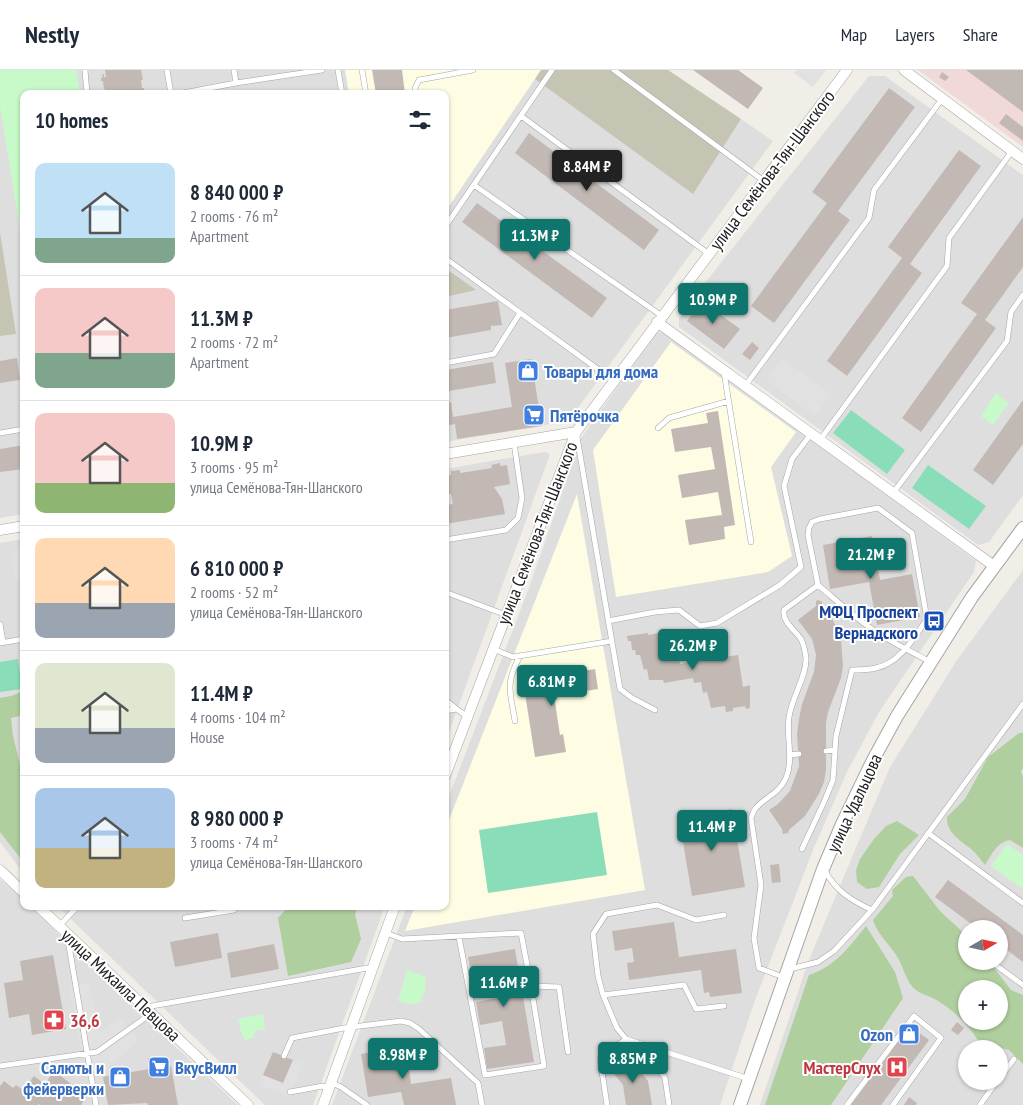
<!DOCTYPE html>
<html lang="en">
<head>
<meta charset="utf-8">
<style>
  :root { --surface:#fff; --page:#f6f6f7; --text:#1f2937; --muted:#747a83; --line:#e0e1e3; --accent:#0f766e }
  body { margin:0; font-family:"PT Sans Narrow",sans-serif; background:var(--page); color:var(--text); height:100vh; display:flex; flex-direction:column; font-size:19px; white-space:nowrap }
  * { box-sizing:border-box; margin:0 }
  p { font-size:16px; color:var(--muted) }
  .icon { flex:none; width:28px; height:28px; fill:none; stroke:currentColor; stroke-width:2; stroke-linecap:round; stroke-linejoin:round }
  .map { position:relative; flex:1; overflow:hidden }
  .side { position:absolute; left:20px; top:20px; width:429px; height:820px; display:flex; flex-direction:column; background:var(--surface); border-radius:10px; box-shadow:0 1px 4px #0004 }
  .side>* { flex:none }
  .needle { width:32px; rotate:81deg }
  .tools { position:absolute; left:958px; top:850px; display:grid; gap:10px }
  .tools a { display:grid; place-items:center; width:50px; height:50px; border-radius:50%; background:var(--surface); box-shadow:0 1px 4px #0004; font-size:25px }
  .price { position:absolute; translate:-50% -42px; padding:0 11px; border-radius:5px; background:var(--accent); color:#fff; font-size:16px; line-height:32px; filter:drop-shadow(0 1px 2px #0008) }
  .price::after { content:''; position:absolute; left:50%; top:30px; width:15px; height:11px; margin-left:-8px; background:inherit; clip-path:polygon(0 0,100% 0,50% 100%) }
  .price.current { background:#222; color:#fff }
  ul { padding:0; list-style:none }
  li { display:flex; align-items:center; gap:15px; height:125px; padding:0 15px }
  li+li { border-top:1px solid var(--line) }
  li span { display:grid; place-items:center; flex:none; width:140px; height:100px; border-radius:10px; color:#555 }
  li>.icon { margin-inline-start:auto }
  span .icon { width:60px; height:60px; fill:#fffc; stroke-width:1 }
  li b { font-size:21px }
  h2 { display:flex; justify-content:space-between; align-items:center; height:60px; padding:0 15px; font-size:21px }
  header { display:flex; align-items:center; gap:30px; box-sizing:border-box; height:70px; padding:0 25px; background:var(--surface); border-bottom:1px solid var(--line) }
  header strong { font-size:24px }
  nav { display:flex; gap:28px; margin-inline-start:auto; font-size:18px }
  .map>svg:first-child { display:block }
  .residential { fill:#dfdede; fill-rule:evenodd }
  .commercial { fill:#f1d8d9 }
  .education { fill:#fefde4 }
  .construction { fill:#c6c5b4 }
  .forest { fill:#afcf9e; fill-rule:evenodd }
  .park { fill:#c8f9c9 }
  .pitch { fill:#89deb9 }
  .parking { fill:#e1e1e1 }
  .building { fill:#c2b9b4 }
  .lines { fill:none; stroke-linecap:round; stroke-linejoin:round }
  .service-casing { stroke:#a5a5a5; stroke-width:6 }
  .minor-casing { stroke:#a5a5a5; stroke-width:11 }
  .tertiary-casing { stroke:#a5a5a5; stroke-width:14 }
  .service { stroke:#fff; stroke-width:5 }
  .minor { stroke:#fff; stroke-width:10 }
  .tertiary { stroke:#fff; stroke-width:12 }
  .labels { text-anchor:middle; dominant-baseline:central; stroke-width:4; stroke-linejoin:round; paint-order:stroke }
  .street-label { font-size:18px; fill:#212121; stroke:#fff }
  .shop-label { font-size:18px; font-weight:bold; fill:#366cbe; stroke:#fff; text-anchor:start }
  .transit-label { font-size:18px; font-weight:bold; fill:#164399; stroke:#fff; text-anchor:end }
  .health-label { font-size:18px; font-weight:bold; fill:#be3a42; stroke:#fff; text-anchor:start }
</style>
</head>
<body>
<header>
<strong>Nestly</strong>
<nav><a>Map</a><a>Layers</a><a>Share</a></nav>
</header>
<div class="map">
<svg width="1023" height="1035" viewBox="0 0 1023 1035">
  <rect width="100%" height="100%" fill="#f1eee8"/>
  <path class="residential" d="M0,0H541L536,9L693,123L741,49L773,71L572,346L562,352L445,372V24H24V444L0,448Z
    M869,6H885L1023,105V425L989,472L978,475L679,257V248L697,223Z
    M657,262L667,263L976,491L974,502L879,642L847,702L813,780L754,933L720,1035H332L407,836H445V737L530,515L581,368Z
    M544,382L549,383V387L445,673V399Z
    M24,469V804L0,772V473Z
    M1023,500V1035H760L808,892L890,697L957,590ZM966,859H999V891H966ZM966,919H999V951H966ZM966,979H999V1011H966Z
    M0,809L24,830V836H30L51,856L83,890L238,1035H0Z
    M57,836H385L313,1035H265Z"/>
  <path class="commercial" d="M918,0H1023V78V77Z"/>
  <path class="education" d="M345,0H541L445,142V24H349Z
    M671,272L796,362L771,397L792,486L768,502L616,527L593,380Z
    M577,424L645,820L405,861L415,836H445V760Z"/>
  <path class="construction" d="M541,0H668L741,49L693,124L535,9Z
    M0,163L16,264L0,266Z
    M445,198L476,220L445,227Z"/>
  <path class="forest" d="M24,621V645L11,648L13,666L24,711V793L0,762V628L11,626Z
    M1019,663H1023V698L1021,701L1023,708V778L1010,770C997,772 992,784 985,795C981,790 976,783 971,779C960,770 946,763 947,747L965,729L988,687Z
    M897,751L919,765L900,784L879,817L867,819L857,812L856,800L860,789L874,769L886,756Z
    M913,806L940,841L966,865V891H992L995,899L1011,920L1023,925V994L1009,980L979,972C969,955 954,941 938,931C932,927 924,925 917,921C907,914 904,899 898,888C890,874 878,866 873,850L893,826L892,820L906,807ZM966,919H999V951H966Z
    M289,836H358L355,844L361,869L351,892L288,906L278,848Z
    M866,856L895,902L903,928L831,1035H765L809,905C836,896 849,877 866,856Z"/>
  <path class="park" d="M0,0H76L80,24H24V185L0,36Z
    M996,323L1009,333L993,355L981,346Z
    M1007,774L1023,785V819L991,796Z
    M407,900L426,907L425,920L420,933L410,934L398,931Z
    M263,944L265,959L255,961L253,968L245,970L241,962L238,949Z"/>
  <path class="pitch" d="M851,340L905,380L887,404L833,363Z
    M928,395L986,436L969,459L912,418Z
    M18,589L22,619L0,622V592Z
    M597,742L607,805L488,823L479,760Z"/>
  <path class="parking" d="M796,0H826L813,17L794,3Z
    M782,288L831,324L815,346L766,310Z
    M24,479V509L16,510L11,481Z
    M90,913L98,963L120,948L139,971L106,999L88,990L80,976L69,917Z
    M293,990L302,994L289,1027L259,1015L263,1005L283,1013Z"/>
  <path class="building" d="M105,0H141L143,10H141L142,18H144L143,24L105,23V19H104L103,11H101V8H103L102,5L104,4V7H106Z
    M372,0H402L405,24H376Z
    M693,0H738L763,18L748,39Z
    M966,0H1023V42Z
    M942,2L949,7L945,11L939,7Z
    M889,18L915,37L838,141L850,150L774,253L751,236L827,133L812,122Z
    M1006,44L1023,57V71L999,53Z
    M529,63L659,160L644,180L515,83Z
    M959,80L981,96L910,194L922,203L847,306L827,291L902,188L888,177Z
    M477,133L607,228L592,248L462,152Z
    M1023,147V197L985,250L996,258L921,362L902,348L977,244L961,233Z
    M498,231L502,255L491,256V260L445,268V240Z
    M702,231L740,259L724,279L687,251Z
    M752,272L759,278L750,290L742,284Z
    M17,288L20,310L0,313V291Z
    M531,289L542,356L457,369L455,354L445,356V333L451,332L453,347L512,337L505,293Z
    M493,292L496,313L449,321V320H445V307H447L446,300Z
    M1023,330V374L993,415L973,400Z
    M718,341L735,455L724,457L725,469L689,475L685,450L722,445L718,422L682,428L678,405L715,399L711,377L675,382L671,359L708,353L706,343Z
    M24,375V399L0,402V379Z
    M500,393V396L507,395L510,414L494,417L502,429L505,444L445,454V435L453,434L451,424H447L445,406L451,405V401L460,400V403L492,398L491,395Z
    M872,466L880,510L912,504L920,547L877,555L869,512L830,519L823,475Z
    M818,530L822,532V536L831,547L837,558L841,570L843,596L841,608L828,642L826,653V700L824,712L819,724L805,746L789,760L788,763L783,764L782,759L769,740L778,734L790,721L799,696L797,664L799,649L802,634L814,602L816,585L812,569L798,550L816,536V531Z
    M648,563V565L659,563V566L668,564V568L675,567L680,594L738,585L743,617L750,615V638L746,639L745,636L733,638V641L726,642L725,636L711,638L707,622L703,623L701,612L694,613L693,608L664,613L663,610H649L647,599L644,600L640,585H636L635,580H632L631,571H628L627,566Z
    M595,599L598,619L554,626L560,665L563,664L566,682L535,687L523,611Z
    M732,739L745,817L692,826L679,748Z
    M779,794L781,812L772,813L770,795Z
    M948,810L1023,865V892L999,874V859H978L935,827Z
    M674,852L679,887L736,879L742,923L710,927L709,922L704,923L701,900L629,910L627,893L634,892L632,878L615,881L612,861Z
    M218,863L222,888L175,897L170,872Z
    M274,874L279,899L231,908L227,883Z
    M515,879L534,992L487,999L484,978L506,975L502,951L480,955L476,932L498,928L494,905L472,909L468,887Z
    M53,885L66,959L32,965L29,944L9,948L4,913L23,910L20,891Z
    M957,952L964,958L958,965L951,960Z
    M910,956L929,970L881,1035H851Z
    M406,977L411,1014L451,1008L456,1035H404L401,1022L368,1027L361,984Z
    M273,982L293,990L283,1013L263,1005Z
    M154,987L155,993L164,992L165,997L171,996L178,1035H148L147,1033L108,1035L103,1007L112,1005L111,1002L125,1000L126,1003L149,999L148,988Z
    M628,987L648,1011L652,1035H626L623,1015L612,1001Z
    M54,1001L87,1026L81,1035H40L39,1034L38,1035H0V1016L4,1011L13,1018L16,1015L23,1020L34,1006L45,1014Z
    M909,1027L917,1033L916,1035H904Z"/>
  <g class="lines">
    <g class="service-casing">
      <path id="service" d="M85,0L87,24
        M167,0L171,24
        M234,0L236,13L322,0
        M338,0L342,24
        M362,0L366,24
        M614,0L764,111
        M178,24L236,13
        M416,24L415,18L419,10L473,0
        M521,46L709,184
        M474,115L662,246
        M445,157L552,0
        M445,188L614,311
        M445,293L494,284L520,243
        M724,302L751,472
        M745,316L869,148L874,120L942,29
        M658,358L669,348L729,331
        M0,363L24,359
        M577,367L620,619L632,628L655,640
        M820,370L947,196L949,168L1012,81
        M893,423L1007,271L1011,242L1023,225
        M445,470L506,460L518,448L522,428L514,373
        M445,522L506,545
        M608,551L655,542L679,540L700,556L717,553L780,515L801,497L784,416L792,389L811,364
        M0,554L3,572
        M0,573L24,569
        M493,579L513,587L612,571
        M445,630L462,643L468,646
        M445,641L456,639
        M515,651C510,621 505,614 520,586
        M826,681L835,680
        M789,685L799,684
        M928,763L1023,833
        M802,779L824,732L833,710L836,666L852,600C860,600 868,600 876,598C900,593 914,568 927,549L912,463L878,438L820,449L812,452L809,458L808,465L818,515C836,530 853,546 872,559C890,572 911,581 930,592
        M825,801C836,821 852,831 872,840
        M724,845L696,850L657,835L606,844L593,864L598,906L603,925L684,915L696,939L724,936
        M185,848L234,840L233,836
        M59,856L78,836
        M386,863L402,869L521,863L531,916L559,917L568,982
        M67,864L96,1035
        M459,867L485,1005L544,996L531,916
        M997,896L1023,915
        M790,899L818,892L834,881L872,840L1023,634
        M783,907L759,898L754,868L761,815L751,748C752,745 754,740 756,738C766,726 778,725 786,708C794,689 786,667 789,647C792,627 807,605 806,588C805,581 804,575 801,569C795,560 782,552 784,540L818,515
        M603,925L617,958L626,969
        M146,937L373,897
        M638,973L665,1008L669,1035
        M284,986L292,968L344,958L401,951L410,953L419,959L478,1013L482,1035
        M0,996L97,982L152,943
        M999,1009L1014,989
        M332,1013L341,1017L367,1035
        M290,1022L323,1016L329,1019
        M607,1035L600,988L626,969L749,1009
        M847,1035L914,946L941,968L893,1035
        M980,1035L997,1011"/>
    </g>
    <g class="minor-casing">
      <path id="minor" d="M904,0L1023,89
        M657,252L994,496
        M445,384L576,362
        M0,460L24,456
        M445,706L576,362L847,0
        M0,800L24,823
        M38,836L248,1035
        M323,1035L395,836"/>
    </g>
    <g class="tertiary-casing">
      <path id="tertiary" d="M740,1035L823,799L842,754L873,690L897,646L972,527L1023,458"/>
    </g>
    <use href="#service" class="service"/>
    <use href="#minor" class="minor"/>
    <use href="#tertiary" class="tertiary"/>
  </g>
  <defs>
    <g id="shop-square" transform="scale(1.125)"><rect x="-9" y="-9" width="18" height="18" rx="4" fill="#3f7fe0" stroke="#fff"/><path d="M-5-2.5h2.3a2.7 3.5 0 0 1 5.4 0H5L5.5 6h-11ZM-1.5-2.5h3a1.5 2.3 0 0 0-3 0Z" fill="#fff"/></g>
    <g id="supermarket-square" transform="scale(1.125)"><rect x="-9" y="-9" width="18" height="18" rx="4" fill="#3f7fe0" stroke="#fff"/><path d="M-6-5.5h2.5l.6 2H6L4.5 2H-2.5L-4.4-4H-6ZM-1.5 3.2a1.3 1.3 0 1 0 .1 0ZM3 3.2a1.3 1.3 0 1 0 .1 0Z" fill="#fff"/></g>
    <g id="bus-square" transform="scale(1.125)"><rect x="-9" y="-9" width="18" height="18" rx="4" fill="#1a4fb4" stroke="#fff"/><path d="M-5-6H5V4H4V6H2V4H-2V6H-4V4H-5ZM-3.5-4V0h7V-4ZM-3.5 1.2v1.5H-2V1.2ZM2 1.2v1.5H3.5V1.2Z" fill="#fff"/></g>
    <g id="pharmacy-square" transform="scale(1.125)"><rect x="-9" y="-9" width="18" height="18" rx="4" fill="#e0444e" stroke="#fff"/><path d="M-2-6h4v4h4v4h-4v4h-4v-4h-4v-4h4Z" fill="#fff"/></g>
    <g id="hospital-square" transform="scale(1.125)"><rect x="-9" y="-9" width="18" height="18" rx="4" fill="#e0444e" stroke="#fff"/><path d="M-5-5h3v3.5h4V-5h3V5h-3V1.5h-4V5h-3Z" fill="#fff"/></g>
  </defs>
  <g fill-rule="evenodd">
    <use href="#shop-square" x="528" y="301"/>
    <use href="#supermarket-square" x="534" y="345"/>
    <use href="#bus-square" x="934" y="551"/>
    <use href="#pharmacy-square" x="54" y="950"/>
    <use href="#shop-square" x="909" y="964"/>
    <use href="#supermarket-square" x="159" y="997"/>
    <use href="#hospital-square" x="897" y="997"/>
    <use href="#shop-square" x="120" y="1007"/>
  </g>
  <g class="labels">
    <g class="street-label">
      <text transform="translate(772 100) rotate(-53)">улица Семёнова-Тян-Шанского</text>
      <text transform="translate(537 463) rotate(-69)">улица Семёнова-Тян-Шанского</text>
      <text transform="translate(854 733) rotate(-65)">улица Удальцова</text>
      <text transform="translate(121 915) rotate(43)">улица Михаила Певцова</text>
    </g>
    <g class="shop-label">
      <text x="544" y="301">Товары для дома</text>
      <text x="550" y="345">Пятёрочка</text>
      <text x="893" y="964" text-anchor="end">Ozon</text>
      <text x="104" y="997" text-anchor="end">Салюты и<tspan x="104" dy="21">фейерверки</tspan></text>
      <text x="175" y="997">ВкусВилл</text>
    </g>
    <g class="transit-label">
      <text x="918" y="541">МФЦ Проспект<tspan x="918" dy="21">Вернадского</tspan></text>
    </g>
    <g class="health-label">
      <text x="70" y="950">36,6</text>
      <text x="881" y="997" text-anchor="end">МастерСлух</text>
    </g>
  </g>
</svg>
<div class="tools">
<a><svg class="needle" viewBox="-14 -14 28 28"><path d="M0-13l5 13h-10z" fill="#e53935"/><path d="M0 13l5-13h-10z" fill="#747a83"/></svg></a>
<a>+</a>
<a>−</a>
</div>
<b class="price current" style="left:587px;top:122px">8.84M ₽</b>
<b class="price" style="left:535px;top:191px">11.3M ₽</b>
<b class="price" style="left:713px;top:255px">10.9M ₽</b>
<b class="price" style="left:871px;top:510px">21.2M ₽</b>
<b class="price" style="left:693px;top:601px">26.2M ₽</b>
<b class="price" style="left:552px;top:637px">6.81M ₽</b>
<b class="price" style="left:712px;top:782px">11.4M ₽</b>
<b class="price" style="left:504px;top:938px">11.6M ₽</b>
<b class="price" style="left:403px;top:1010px">8.98M ₽</b>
<b class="price" style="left:633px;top:1014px">8.85M ₽</b>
<section class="side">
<h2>10 homes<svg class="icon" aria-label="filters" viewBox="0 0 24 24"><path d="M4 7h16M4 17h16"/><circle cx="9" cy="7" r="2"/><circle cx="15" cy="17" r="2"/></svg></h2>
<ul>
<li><span style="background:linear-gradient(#bfe0f5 75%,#7fa58c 0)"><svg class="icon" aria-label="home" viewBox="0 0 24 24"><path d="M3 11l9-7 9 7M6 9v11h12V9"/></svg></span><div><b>8 840 000 ₽</b><p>2 rooms · 76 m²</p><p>Apartment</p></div></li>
<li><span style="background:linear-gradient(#f6c9c9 65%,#7fa58c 0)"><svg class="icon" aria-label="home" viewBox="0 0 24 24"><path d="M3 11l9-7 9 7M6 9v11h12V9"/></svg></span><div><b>11.3M ₽</b><p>2 rooms · 72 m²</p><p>Apartment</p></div></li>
<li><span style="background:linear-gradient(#f6c9c9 70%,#8fb573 0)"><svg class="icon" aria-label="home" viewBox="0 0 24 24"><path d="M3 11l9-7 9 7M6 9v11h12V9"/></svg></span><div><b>10.9M ₽</b><p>3 rooms · 95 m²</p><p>улица Семёнова-Тян-Шанского</p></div></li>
<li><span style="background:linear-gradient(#ffd9b3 65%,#9aa5b1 0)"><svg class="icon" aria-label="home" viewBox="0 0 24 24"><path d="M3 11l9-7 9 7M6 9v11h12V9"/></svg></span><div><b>6 810 000 ₽</b><p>2 rooms · 52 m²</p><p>улица Семёнова-Тян-Шанского</p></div></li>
<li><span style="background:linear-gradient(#dfe7d0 65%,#9aa5b1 0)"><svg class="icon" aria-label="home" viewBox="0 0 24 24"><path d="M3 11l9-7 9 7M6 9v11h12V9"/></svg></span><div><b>11.4M ₽</b><p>4 rooms · 104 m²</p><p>House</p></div></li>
<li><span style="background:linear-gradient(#a9c7e8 60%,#c2b280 0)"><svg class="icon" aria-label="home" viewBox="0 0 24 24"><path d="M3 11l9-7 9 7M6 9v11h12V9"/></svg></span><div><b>8 980 000 ₽</b><p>3 rooms · 74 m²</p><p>улица Семёнова-Тян-Шанского</p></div></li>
</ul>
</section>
</div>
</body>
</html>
